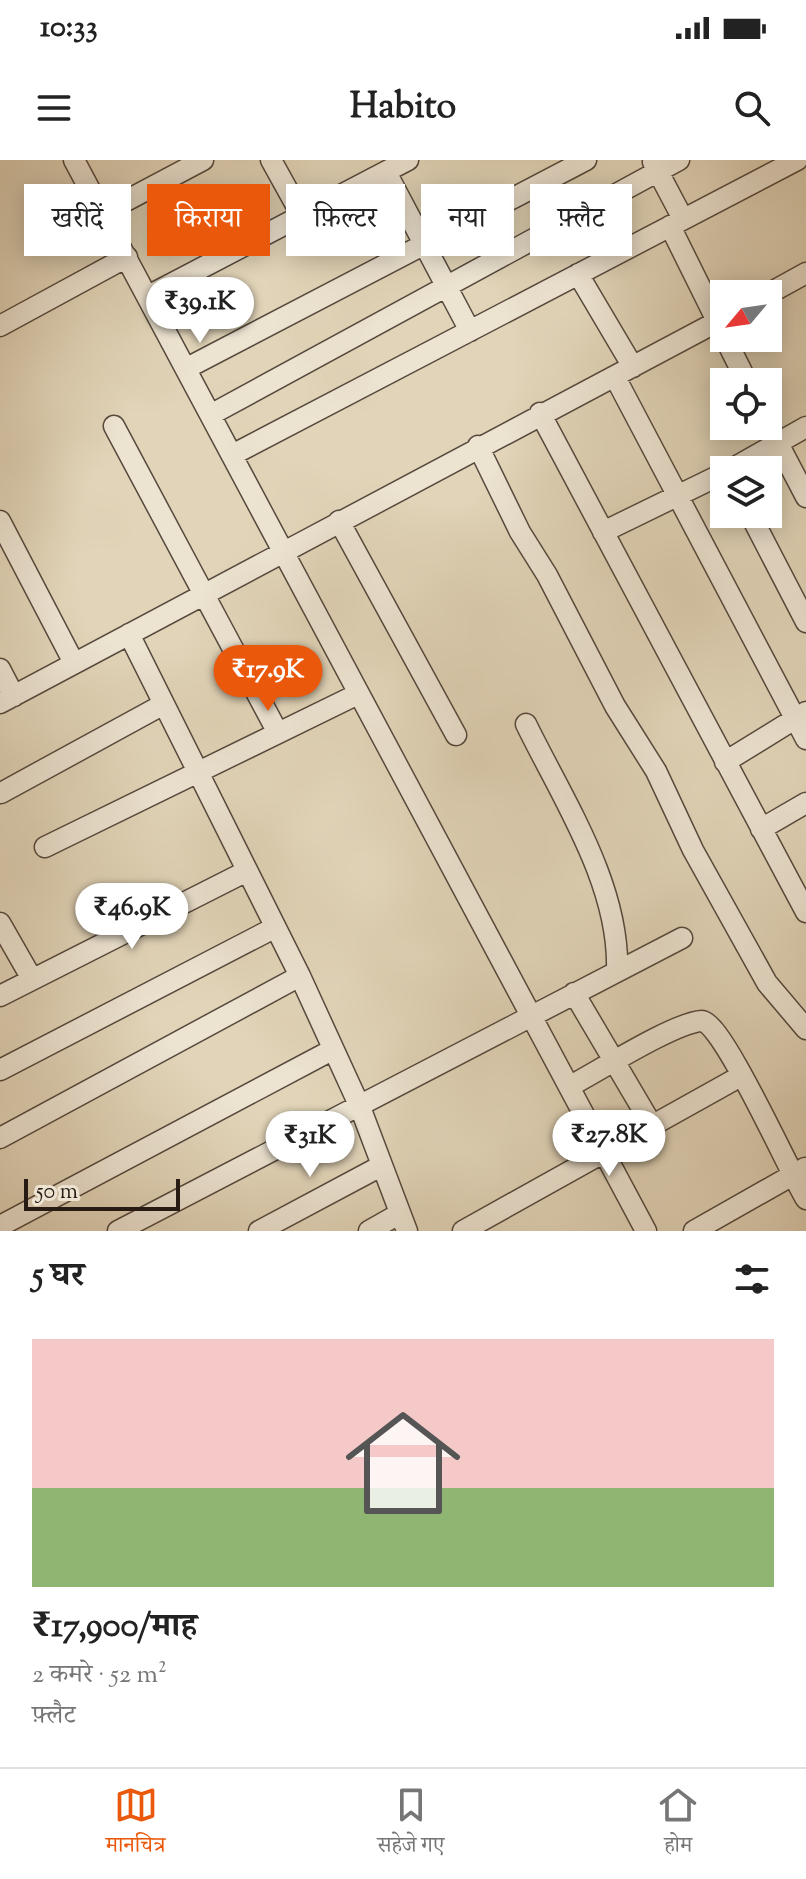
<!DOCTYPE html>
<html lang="hi">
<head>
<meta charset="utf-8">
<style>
  :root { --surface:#fff; --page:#f2f2f2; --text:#222; --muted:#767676; --line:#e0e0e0; --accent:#ea580c }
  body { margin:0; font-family:"Sorts Mill Goudy","Noto Serif Devanagari",serif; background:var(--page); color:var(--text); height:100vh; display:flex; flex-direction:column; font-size:30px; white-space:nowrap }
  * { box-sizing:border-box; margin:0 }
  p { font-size:26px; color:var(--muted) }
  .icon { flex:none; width:44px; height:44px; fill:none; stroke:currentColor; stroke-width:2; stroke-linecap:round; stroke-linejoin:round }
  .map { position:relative; height:1071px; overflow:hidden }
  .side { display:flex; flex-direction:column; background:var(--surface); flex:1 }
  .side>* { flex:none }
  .banner { position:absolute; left:24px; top:24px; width:758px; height:72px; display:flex; gap:16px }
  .needle { width:52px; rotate:241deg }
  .fabs { position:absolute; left:710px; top:120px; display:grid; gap:16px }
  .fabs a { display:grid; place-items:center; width:72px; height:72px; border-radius:0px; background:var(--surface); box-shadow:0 4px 20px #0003; font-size:40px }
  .scale { position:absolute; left:24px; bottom:20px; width:156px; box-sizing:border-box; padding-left:8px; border:4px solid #271b14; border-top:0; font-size:22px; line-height:28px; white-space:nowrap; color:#271b14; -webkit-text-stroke:6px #ece3d1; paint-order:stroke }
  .price { position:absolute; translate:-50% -68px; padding:0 18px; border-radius:28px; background:#fff; color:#222; font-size:26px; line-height:52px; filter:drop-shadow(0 2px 4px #0008) }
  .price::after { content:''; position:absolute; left:50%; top:48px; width:24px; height:18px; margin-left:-12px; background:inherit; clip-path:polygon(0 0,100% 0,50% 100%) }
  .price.current { background:var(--accent); color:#fff }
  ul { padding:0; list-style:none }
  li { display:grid; align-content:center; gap:16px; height:424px; padding:0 32px }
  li+li { border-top:2px solid var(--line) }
  li span { display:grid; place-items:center; height:248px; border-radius:0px; color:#555 }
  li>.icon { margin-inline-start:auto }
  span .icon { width:144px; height:144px; fill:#fffc; stroke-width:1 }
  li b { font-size:34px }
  h2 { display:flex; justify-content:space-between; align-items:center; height:96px; padding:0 32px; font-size:34px }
  .chip { padding:0 28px; border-radius:0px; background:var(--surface); box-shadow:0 4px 20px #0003; font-size:28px; line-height:72px }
  .chip.current { background:var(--accent); color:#fff }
  .status { display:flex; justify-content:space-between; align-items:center; height:56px; padding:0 40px; background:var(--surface); direction:ltr }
  .status svg { height:22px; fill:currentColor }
  header { display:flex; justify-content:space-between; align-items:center; height:104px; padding:0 32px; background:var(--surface); font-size:36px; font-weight:800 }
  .dock { display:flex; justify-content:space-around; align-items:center; height:112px; border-top:2px solid var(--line); background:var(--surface); font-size:22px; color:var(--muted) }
  .dock a { display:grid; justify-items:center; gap:4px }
  .dock .current { color:var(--accent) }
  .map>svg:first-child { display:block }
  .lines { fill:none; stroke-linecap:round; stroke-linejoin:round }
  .street-casing { stroke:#56493d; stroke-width:23 }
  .street { stroke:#ece3d1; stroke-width:20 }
</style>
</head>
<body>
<div class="status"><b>10:33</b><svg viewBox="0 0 49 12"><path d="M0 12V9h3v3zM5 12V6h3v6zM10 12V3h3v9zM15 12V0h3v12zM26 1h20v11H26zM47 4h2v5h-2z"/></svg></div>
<header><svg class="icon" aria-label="menu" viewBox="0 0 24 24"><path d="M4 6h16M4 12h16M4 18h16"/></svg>Habito<svg class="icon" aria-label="search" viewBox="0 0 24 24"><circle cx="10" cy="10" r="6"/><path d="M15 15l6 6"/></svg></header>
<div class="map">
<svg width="806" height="1071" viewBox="0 0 806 1071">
  <rect width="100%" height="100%" fill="#e1d4b8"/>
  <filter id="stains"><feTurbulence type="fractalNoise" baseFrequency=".0025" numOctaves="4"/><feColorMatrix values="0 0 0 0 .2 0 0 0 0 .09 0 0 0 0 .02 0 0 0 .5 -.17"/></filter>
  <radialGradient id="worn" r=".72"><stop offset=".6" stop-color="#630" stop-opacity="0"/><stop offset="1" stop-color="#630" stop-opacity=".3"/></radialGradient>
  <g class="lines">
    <g class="street-casing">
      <path id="street" d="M74,0L646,1071
        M271,0L302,56
        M653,2L683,59
        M386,12L470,171
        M103,53L203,0
        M670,66L724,175
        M578,114L633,207
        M768,134L806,113
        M148,136L408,0
        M0,166L127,97
        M725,178L747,222
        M187,208L586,0
        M615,217L806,579
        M540,253L806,752
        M212,254L679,0
        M768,264L806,337
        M114,266L278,573
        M478,286L520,372L547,415L615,546L656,611L693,690L767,823L806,869
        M234,294L797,0
        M730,310L806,267
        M750,354L806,462
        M0,361L74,503
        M339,361L456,575
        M603,372L724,313
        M129,474L300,816L360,947L407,1071
        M0,509L14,536
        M0,543L724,158
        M526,564C563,640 620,725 617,811
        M725,602L806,552
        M1,633L164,544
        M761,669L806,643
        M45,687L358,534
        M0,763L32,819
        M574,833L653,967
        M0,836L247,711
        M0,910L274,768
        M570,926C597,912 675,862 702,861C722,861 791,1015 806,1039
        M0,978L300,816
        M0,1066L332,890
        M118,1071L682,778
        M259,1071L381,1006
        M369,1071L399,1054
        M463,1071L732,921
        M694,1071L805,1008"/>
    </g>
    <use href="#street" class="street"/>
  </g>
  <rect width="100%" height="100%" filter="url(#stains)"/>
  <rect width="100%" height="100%" fill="url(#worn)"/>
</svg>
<div class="fabs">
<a><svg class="needle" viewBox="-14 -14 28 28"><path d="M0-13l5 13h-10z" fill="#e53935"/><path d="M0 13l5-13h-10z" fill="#767676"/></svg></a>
<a><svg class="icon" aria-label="locate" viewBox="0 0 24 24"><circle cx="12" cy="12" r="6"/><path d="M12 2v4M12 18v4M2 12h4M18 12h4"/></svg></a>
<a><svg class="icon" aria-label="layers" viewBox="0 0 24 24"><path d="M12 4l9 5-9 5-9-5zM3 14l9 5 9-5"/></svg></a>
</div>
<div class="scale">50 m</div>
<b class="price" style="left:200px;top:185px">₹39.1K</b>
<b class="price current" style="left:268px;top:553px">₹17.9K</b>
<b class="price" style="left:132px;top:791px">₹46.9K</b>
<b class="price" style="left:609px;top:1018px">₹27.8K</b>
<b class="price" style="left:310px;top:1019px">₹31K</b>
<div class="banner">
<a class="chip">खरीदें</a>
<a class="chip current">किराया</a>
<a class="chip">फ़िल्टर</a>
<a class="chip">नया</a>
<a class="chip">फ़्लैट</a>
</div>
</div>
<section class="side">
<h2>5 घर<svg class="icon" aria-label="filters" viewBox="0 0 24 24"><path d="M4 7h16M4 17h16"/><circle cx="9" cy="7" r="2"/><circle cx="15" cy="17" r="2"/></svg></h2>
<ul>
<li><span style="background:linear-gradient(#f6c9c9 60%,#8fb573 0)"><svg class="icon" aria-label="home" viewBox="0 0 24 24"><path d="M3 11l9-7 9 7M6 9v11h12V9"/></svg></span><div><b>₹17,900/माह</b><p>2 कमरे · 52 m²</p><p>फ़्लैट</p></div></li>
</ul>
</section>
<nav class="dock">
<a class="current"><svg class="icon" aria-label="map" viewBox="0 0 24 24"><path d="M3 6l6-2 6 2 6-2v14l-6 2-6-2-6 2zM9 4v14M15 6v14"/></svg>मानचित्र</a>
<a><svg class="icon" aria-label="saved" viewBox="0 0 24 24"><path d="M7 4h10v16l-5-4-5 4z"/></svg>सहेजे गए</a>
<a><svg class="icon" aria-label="home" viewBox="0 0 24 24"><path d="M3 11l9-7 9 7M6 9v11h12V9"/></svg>होम</a>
</nav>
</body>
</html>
